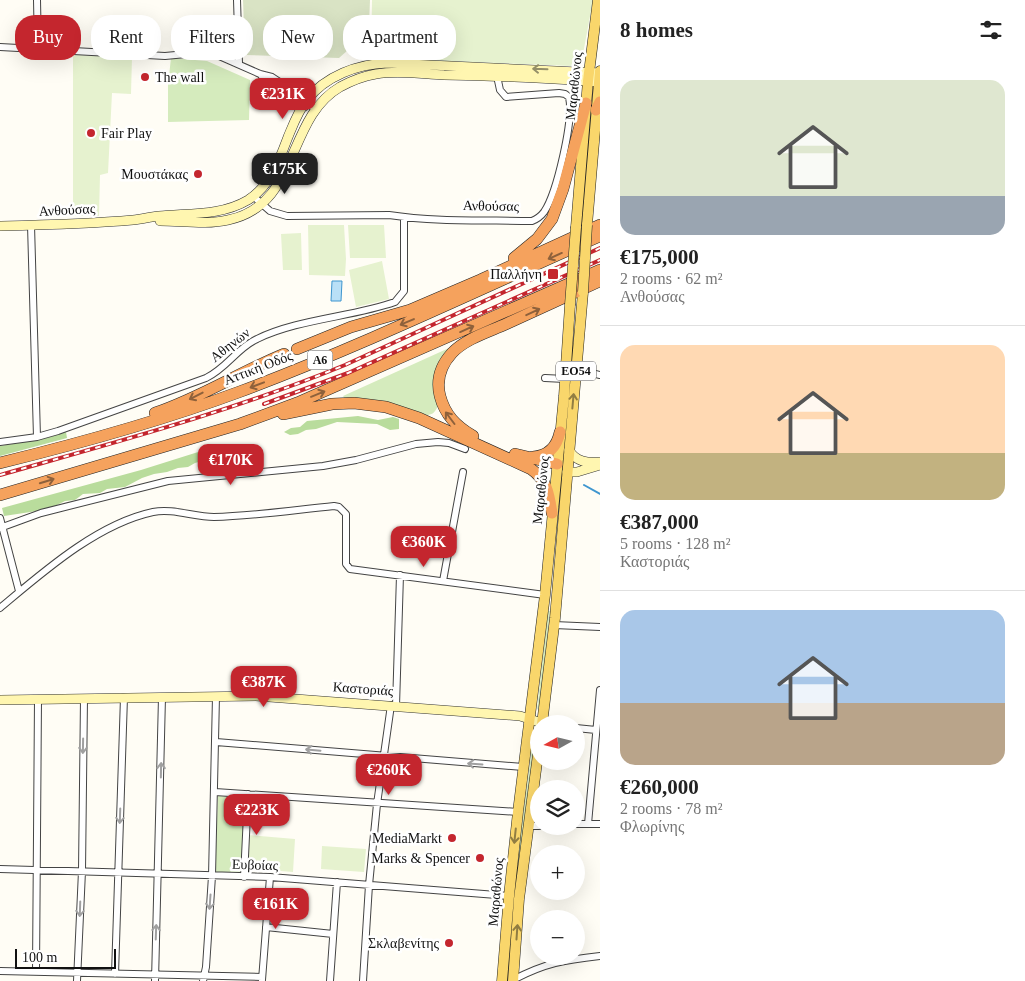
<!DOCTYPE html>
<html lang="en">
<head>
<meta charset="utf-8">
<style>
  :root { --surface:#fff; --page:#f2f2f2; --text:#222; --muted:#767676; --line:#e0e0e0; --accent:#c4262e }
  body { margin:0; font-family:Georgia,serif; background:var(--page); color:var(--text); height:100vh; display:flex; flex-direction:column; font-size:19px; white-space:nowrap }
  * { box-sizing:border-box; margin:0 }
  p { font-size:16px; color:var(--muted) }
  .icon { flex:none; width:28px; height:28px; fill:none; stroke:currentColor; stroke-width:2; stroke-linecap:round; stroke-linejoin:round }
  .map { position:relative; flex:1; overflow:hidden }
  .sheet { display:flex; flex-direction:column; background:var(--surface); width:425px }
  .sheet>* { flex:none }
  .banner { position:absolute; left:15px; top:15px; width:475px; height:45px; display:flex; gap:10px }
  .needle { width:32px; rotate:262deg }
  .buttons { position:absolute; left:530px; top:715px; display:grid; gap:10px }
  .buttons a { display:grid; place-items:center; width:55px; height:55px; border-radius:50%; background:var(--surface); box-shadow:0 5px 20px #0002; font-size:25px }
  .scale { position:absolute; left:15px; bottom:12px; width:101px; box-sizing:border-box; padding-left:5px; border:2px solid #111; border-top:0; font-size:14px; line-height:18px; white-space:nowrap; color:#111; -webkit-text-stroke:4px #fff; paint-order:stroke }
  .price { position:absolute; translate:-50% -42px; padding:0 11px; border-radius:10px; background:var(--accent); color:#fff; font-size:16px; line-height:32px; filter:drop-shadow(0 1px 2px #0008) }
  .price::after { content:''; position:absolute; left:50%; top:30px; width:15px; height:11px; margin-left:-8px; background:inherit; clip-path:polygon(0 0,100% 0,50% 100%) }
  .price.selected { background:#222; color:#fff }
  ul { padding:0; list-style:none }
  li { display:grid; align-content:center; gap:10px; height:265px; padding:0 20px }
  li+li { border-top:1px solid var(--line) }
  li span { display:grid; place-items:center; height:155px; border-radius:15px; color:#555 }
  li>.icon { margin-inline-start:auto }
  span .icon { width:90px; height:90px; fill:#fffc; stroke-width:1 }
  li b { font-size:21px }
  h2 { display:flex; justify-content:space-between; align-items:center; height:60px; padding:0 20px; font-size:21px }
  .chip { padding:0 18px; border-radius:20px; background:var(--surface); box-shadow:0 5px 20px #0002; font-size:18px; line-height:45px }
  .chip.selected { background:var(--accent); color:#fff }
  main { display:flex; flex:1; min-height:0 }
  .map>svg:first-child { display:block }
  .green { fill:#d5ebbd }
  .forest { fill:#b9dc9c }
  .cemetery { fill:#d9e3c4 }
  .pitch { fill:#e6f2cf }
  .water { fill:#b9e0f7; stroke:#3f96cf }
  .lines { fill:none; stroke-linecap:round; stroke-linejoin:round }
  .stream { stroke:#3f96cf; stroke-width:2 }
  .street-casing { stroke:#444; stroke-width:8 }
  .secondary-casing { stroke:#333; stroke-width:10 }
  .primary-casing { stroke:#222; stroke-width:11 }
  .highway-casing { stroke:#222; stroke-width:12 }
  .street { stroke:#fff; stroke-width:6 }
  .secondary { stroke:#fff6b0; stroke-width:9 }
  .primary { stroke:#f9d66b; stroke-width:10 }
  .highway { stroke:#f5a25d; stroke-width:11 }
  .rail-casing { stroke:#c4262e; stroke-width:4 }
  .rail { stroke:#fff; stroke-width:2; stroke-dasharray:5.5; stroke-linecap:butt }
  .primary-bridge-casing { stroke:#222; stroke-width:11; stroke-linecap:butt }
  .primary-bridge { stroke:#f9d66b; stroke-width:10 }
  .oneway { stroke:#948f68 }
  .oneway2 { stroke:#8e613b }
  .oneway3 { stroke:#917d42 }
  .oneway4 { stroke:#a0a0a0 }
  .poi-dot { fill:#c4262e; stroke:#fff; stroke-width:2 }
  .labels { text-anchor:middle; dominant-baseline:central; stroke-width:5; stroke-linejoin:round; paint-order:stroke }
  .shield { fill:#fff; stroke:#585858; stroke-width:1 }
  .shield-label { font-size:12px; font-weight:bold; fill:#111 }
  .poi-label { font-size:14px; fill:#111; stroke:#fff; text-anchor:end }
  .street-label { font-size:14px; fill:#111; stroke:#fff }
</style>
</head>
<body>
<main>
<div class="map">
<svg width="600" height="981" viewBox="0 0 600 981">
  <rect width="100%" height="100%" fill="#fffdf5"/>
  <path class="green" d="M171,58L207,61L250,80L249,120L168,122V85Z
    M449,348L437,408C434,413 432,415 426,415C399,406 374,396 345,399L343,396Z
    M548,611H550L540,705L537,710Z
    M533,740H536L512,952H510L517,863Z
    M218,796L245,798L241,872H215Z"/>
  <path class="forest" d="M358,416L378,420L393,417L399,419V429L390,430L377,424L337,422L316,429L306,430L298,434L290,435L284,432L291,428L300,427L307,421Z
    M66,432L67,438L0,456V446L43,439Z
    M214,447L217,452L216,457L195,463L188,467L178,468L167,472L154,474L142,478L125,487L107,489L100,493L83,494L75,500L65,501L53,507L37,511L4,516L2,508L141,470Z"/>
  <path class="cemetery" d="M243,0H370L368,51L348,50L339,58L245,55Z"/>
  <path class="pitch" d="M372,0H593L583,54L581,61L571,66L371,58Z
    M75,55L132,57L131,94L112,93L108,173L100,175L99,216H73V56Z
    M308,225H344L346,259L345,276L309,275Z
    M348,225H384L386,258H350Z
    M301,233L302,270H283L281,234Z
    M382,261L389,299L356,307L349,270Z
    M248,835L295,839L293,872L246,868Z
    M322,846L366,849L364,872L321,869Z"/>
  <path class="water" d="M332,281H342L341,301H331Z"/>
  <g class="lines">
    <path class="stream" d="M584,485L600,494"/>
    <g class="street-casing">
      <path id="street" d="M37,0L38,50
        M237,0L239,63
        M0,47L165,56L197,53L217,55L260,74L272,77L307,100L314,109
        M260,74L268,84L305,107
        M253,196L270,211L287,216L389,215C434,222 486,220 532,221C537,219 541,216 544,212C557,193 574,119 569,97L565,94L559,93L506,97L500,90L497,76
        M31,225L37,437
        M576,369L600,375
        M545,378L565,379
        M0,442L37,437L58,431L206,378C227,368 237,348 257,339C298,319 352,317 395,302L404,291V217
        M0,518L19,591
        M0,528L41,513L168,481L323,466L356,460L416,444L438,442L449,443L465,449
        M443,581L463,472
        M0,608C43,572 97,524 153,512C173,508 194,517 214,517C254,516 294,510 334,506L339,507L346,514V564L350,569L545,595
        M554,625L600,627
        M396,706L400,575
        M576,728L596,730
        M216,742L523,767
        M215,792L518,812
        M576,824H600
        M588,824L600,690
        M529,826H539
        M0,869L270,877L509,896
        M244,877L248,794
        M266,927L333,934
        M0,971L262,977
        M36,972L38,699
        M115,974L124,697
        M262,980L270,877
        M513,980C545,963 564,960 600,956
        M77,981L82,871L84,698
        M155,981L162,697
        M203,981L206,967L212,876L216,696
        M330,981L337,882
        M363,981L369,885L377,804L391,705"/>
    </g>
    <g class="secondary-casing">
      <path id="secondary" d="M160,221C183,221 206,225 228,220C300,205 285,119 340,87C351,81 364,76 376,74C398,70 422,74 444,75C496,76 547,78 599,82
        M0,226C44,225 89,224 133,220C142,219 150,217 159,216C189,213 221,216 248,200C270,186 279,161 288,137C293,125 298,111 307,100C325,76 358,64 387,63L600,73
        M569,450C576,462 587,463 600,462
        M567,472H577L600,465
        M0,700L256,696L520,716L542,723"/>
    </g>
    <g class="primary-casing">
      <path id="primary" d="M587,225L600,71
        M576,227L588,81L598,0
        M542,724L555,618L583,292
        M502,981L509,896L518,812L545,595L564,396L570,305
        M513,981L519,899L539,747"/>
    </g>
    <g class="highway-casing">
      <path id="highway" d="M596,110L600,102
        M514,258L537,239L552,219L563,189L586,103
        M297,349L351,327L410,310L480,280L600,225
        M155,413C200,398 240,372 284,354
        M283,414L332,404L354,403L386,407L419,418L531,469C547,480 549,494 552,513
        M473,436C456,426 445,415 440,396C436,380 441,365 452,353C465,339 488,332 506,324C537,310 569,295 600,281
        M515,454L557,464
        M533,457C548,456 557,447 560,432
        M0,463C81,443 161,421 239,392C362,346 480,289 600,236
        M0,495L240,424L297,403L600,270"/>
    </g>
    <use href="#street" class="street"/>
    <use href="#secondary" class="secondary"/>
    <use href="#primary" class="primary"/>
    <use href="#highway" class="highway"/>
    <g class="rail-casing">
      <path id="rail" d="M264,404L348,373L600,260
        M0,475C116,442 233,411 345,365L600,248"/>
    </g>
    <use href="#rail" class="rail"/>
    <g class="primary-bridge-casing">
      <path id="primary-bridge" d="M583,292L587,225
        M570,305L576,227"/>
    </g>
    <use href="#primary-bridge" class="primary-bridge"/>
  </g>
  <defs><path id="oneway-shaft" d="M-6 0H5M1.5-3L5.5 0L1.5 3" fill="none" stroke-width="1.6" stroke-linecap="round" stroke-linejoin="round" transform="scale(1.25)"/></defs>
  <use class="oneway" href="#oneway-shaft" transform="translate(540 69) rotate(-178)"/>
  <g class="oneway2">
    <use href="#oneway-shaft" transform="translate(555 256) rotate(156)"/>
    <use href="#oneway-shaft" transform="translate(533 312) rotate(-25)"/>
    <use href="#oneway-shaft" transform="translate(407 322) rotate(157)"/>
    <use href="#oneway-shaft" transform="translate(467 329) rotate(-24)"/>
    <use href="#oneway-shaft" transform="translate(257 385) rotate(159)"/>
    <use href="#oneway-shaft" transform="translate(318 394) rotate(-22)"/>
    <use href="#oneway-shaft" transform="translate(196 396) rotate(153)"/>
    <use href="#oneway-shaft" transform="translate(450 418) rotate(-127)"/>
    <use href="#oneway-shaft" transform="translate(47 481) rotate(-17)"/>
  </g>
  <g class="oneway3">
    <use href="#oneway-shaft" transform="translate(573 401) rotate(-85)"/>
    <use href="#oneway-shaft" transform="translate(515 836) rotate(96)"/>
    <use href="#oneway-shaft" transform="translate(517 932) rotate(-86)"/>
  </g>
  <g class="oneway4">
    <use href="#oneway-shaft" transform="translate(83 746) rotate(91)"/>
    <use href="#oneway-shaft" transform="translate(313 750) rotate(-175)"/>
    <use href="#oneway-shaft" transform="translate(475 764) rotate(-176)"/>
    <use href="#oneway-shaft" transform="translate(161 770) rotate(-89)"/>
    <use href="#oneway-shaft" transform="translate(120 816) rotate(92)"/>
    <use href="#oneway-shaft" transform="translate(210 902) rotate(94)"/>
    <use href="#oneway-shaft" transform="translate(80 909) rotate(92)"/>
    <use href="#oneway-shaft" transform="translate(156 932) rotate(-88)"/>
  </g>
  <g class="poi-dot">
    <circle cx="145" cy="77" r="5"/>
    <circle cx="91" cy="133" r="5"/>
    <circle cx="198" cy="174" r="5"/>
    <rect x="547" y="268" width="12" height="12" rx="2.5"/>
    <circle cx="452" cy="838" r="5"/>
    <circle cx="480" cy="858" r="5"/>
    <circle cx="449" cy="943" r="5"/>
  </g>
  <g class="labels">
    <g class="shield">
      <rect x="307.5" y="350.5" width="25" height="19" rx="4"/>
      <rect x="556" y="361.5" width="40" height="19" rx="4"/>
    </g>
    <g class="shield-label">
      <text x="320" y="360">Α6</text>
      <text x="576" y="371">ΕΟ54</text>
    </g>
    <g class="poi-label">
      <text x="155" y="77" text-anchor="start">The wall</text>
      <text x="101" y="133" text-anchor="start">Fair Play</text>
      <text x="188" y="174">Μουστάκας</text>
      <text x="542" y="274">Παλλήνη</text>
      <text x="442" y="838">MediaMarkt</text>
      <text x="470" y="858">Marks &amp; Spencer</text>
      <text x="439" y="943">Σκλαβενίτης</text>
    </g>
    <g class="street-label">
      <text transform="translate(574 86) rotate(-84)">Μαραθώνος</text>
      <text transform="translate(491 206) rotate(1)">Ανθούσας</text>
      <text transform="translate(67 210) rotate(-3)">Ανθούσας</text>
      <text transform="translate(230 345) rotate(-38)">Αθηνών</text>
      <text transform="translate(258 368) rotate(-21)">Αττική Οδός</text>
      <text transform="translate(541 490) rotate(-84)">Μαραθώνος</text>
      <text transform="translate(363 689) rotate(4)">Καστοριάς</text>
      <text transform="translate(255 865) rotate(2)">Ευβοίας</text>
      <text transform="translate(496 892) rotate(-85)">Μαραθώνος</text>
    </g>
  </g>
</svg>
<div class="buttons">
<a><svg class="needle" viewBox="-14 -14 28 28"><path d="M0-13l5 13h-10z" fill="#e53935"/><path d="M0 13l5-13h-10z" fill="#767676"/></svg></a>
<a><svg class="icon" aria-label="layers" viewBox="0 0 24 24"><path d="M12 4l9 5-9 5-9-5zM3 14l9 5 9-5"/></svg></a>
<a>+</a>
<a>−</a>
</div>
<div class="scale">100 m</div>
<b class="price" style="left:283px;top:120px">€231K</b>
<b class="price selected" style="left:285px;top:195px">€175K</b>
<b class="price" style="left:231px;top:486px">€170K</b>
<b class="price" style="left:424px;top:568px">€360K</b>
<b class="price" style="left:264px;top:708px">€387K</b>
<b class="price" style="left:389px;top:796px">€260K</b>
<b class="price" style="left:257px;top:836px">€223K</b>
<b class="price" style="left:276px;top:930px">€161K</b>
<div class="banner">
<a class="chip selected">Buy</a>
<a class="chip">Rent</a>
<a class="chip">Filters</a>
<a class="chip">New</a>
<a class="chip">Apartment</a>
</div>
</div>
<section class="sheet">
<h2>8 homes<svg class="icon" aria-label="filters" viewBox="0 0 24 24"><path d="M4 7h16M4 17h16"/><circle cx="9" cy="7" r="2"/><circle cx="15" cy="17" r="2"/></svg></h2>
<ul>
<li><span style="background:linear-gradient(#dfe7d0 75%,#9aa5b1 0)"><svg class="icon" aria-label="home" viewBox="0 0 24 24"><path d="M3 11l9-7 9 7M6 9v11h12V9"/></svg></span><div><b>€175,000</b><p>2 rooms · 62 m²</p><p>Ανθούσας</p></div></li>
<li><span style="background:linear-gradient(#ffd9b3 70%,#c2b280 0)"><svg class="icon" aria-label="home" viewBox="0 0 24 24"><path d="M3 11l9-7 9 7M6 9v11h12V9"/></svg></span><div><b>€387,000</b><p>5 rooms · 128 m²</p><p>Καστοριάς</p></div></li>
<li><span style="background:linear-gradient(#a9c7e8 60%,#b9a48a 0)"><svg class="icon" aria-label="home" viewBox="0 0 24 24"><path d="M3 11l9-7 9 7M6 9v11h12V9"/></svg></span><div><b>€260,000</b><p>2 rooms · 78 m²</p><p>Φλωρίνης</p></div></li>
</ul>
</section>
</main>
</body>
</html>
